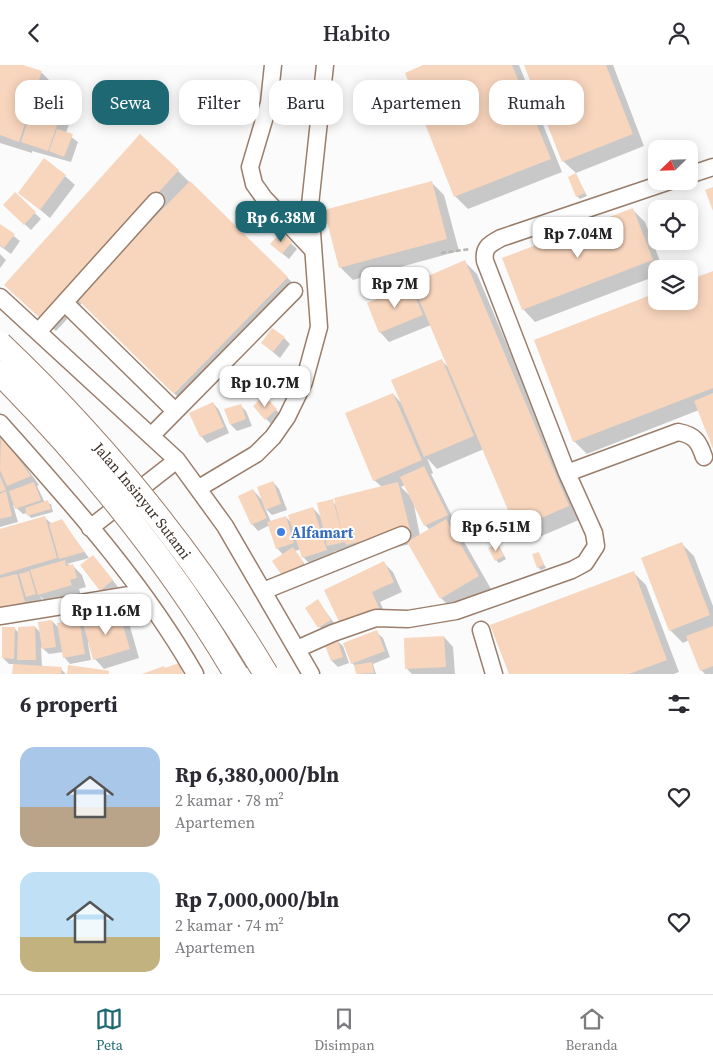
<!DOCTYPE html>
<html lang="id">
<head>
<meta charset="utf-8">
<style>
  :root { --surface:#fff; --page:#f7f7f7; --text:#2b2b33; --muted:#7c7c81; --line:#e1e1e2; --accent:#1e6873 }
  body { margin:0; font-family:"Source Serif 4",serif; background:var(--page); color:var(--text); height:100vh; display:flex; flex-direction:column; font-size:19px; white-space:nowrap }
  * { box-sizing:border-box; margin:0 }
  p { font-size:16px; color:var(--muted) }
  .icon { flex:none; width:28px; height:28px; fill:none; stroke:currentColor; stroke-width:2; stroke-linecap:round; stroke-linejoin:round }
  .map { position:relative; height:609px; overflow:hidden }
  .details { display:flex; flex-direction:column; background:var(--surface); flex:1 }
  .details>* { flex:none }
  .top-card { position:absolute; left:15px; top:15px; width:684px; height:45px; display:flex; gap:10px }
  .needle { width:32px; rotate:247deg }
  .fabs { position:absolute; left:648px; top:75px; display:grid; gap:10px }
  .fabs a { display:grid; place-items:center; width:50px; height:50px; border-radius:10px; background:var(--surface); box-shadow:0 2px 12px #0003; font-size:25px }
  .price { position:absolute; translate:-50% -42px; padding:0 11px; border-radius:10px; background:#fff; color:#222; font-size:16px; line-height:32px; filter:drop-shadow(0 1px 2px #0008) }
  .price::after { content:''; position:absolute; left:50%; top:30px; width:15px; height:11px; margin-left:-8px; background:inherit; clip-path:polygon(0 0,100% 0,50% 100%) }
  .price.current { background:var(--accent); color:#fff }
  ul { padding:0; list-style:none }
  li { display:flex; align-items:center; gap:15px; height:125px; padding:0 20px }
  li span { display:grid; place-items:center; flex:none; width:140px; height:100px; border-radius:15px; color:#555 }
  li>.icon { margin-inline-start:auto }
  span .icon { width:60px; height:60px; fill:#fffc; stroke-width:1 }
  li b { font-size:21px }
  h2 { display:flex; justify-content:space-between; align-items:center; height:60px; padding:0 20px; font-size:21px }
  .tag { padding:0 18px; border-radius:15px; background:var(--surface); box-shadow:0 2px 12px #0003; font-size:18px; line-height:45px }
  .tag.current { background:var(--accent); color:#fff }
  header { display:flex; justify-content:space-between; align-items:center; height:65px; padding:0 20px; background:var(--surface); font-size:22px; font-weight:600 }
  .menu { display:flex; justify-content:space-around; align-items:center; height:70px; border-top:1px solid var(--line); background:var(--surface); font-size:14px; color:var(--muted) }
  .menu a { display:grid; justify-items:center; gap:2px }
  .menu .current { color:var(--accent) }
  .map>svg:first-child { display:block }
  .shadow { fill:#0003; fill-rule:evenodd }
  .building { fill:#f8d5bd }
  .lines { fill:none; stroke-linecap:round; stroke-linejoin:round }
  .minor-casing { stroke:#9a7e6b; stroke-width:19 }
  .path { stroke:#b8b4b1; stroke-width:2.5; stroke-dasharray:5 2.5; stroke-linecap:butt }
  .minor { stroke:#fff; stroke-width:16 }
  .highway-bridge-casing { stroke:#9a7e6b; stroke-width:26; stroke-linecap:butt }
  .highway-bridge { stroke:#fff; stroke-width:24 }
  .shop-dot { fill:#3f7fe0; stroke:#fff; stroke-width:2 }
  .labels { text-anchor:middle; dominant-baseline:central; stroke-width:4; stroke-linejoin:round; paint-order:stroke }
  .street-label { font-size:15px; fill:#3c3028; stroke:#fff }
  .shop-label { font-size:15px; font-weight:bold; fill:#366cbe; stroke:#fff; text-anchor:start }
</style>
</head>
<body>
<header><svg class="icon" aria-label="back" viewBox="0 0 24 24"><path d="M15 5l-7 7 7 7"/></svg>Habito<svg class="icon" aria-label="person" viewBox="0 0 24 24"><circle cx="12" cy="8" r="4"/><path d="M4 21q1-7 8-7t8 7"/></svg></header>
<div class="map">
<svg width="713" height="609" viewBox="0 0 713 609">
  <rect width="100%" height="100%" fill="#fbfbfb"/>
  <path class="shadow" d="M0,0H20L42,8L54,20L47,42L61,47L70,56L66,68L78,77L71,97L32,86V88L0,78Z
    M426,0H519L562,107L468,144L455,131Z
    M525,0H613L644,81L576,108L563,96Z
    M178,106L300,225L187,341L82,238L56,266L18,232Z
    M576,110L587,131L580,134L577,131Z
    M65,111L75,120L50,153L20,128Z
    M431,117L444,130L459,186L353,215L341,203L325,146Z
    M15,129L41,154L31,165L4,140Z
    M633,145L645,157L663,204H656V211L535,257L523,244Z
    M0,160L20,176L11,189L0,181Z
    M281,169L297,184L289,194L278,185Z
    M0,189L6,195L0,203Z
    M465,197L477,209L581,454L530,476L517,463L484,384L437,404L427,393L433,408L431,409L456,459L452,461L459,468L491,524L454,546L441,533L410,479L359,492L350,483L333,487L335,494L313,502L303,492L301,484L295,486L309,505L290,517L283,490L277,483L270,460L258,466L252,459L253,425L262,435L273,417L279,424L287,445L272,450L265,443L271,457L286,452L293,459L313,443L321,452L332,436L337,441L382,422L374,415L393,329L403,340L441,295L449,303L431,260L389,277L380,267L411,222L418,228ZM405,420L410,431L401,422ZM413,435L425,460L430,465L420,471Z
    M713,207V381L699,345L587,389L574,376L536,276L656,229V236H689V217Z
    M284,273L290,279L280,293L262,278Z
    M213,338L219,345L229,368L207,378L201,371Z
    M270,338L282,351L272,360L254,341Z
    M240,340L246,346L252,361L237,366L231,360Z
    M0,372L11,381L39,420L37,421L45,438L51,439L53,447L31,453L27,448L23,449L13,440L18,457L0,462Z
    M44,452L52,459L62,456L89,493L67,499L73,501L82,510L86,522L79,524L81,530L48,539L40,531L42,535L0,555V465Z
    M682,479L694,491L713,541V609H705L701,605L689,575L683,578L670,565Z
    M500,483L506,494L499,498L496,495Z
    M538,488L546,503L541,505L538,502Z
    M99,498L118,522L107,531L101,525Z
    M384,498L393,507L402,527L380,537L387,553L351,570Z
    M633,507L646,520L679,607L674,609H510L492,561Z
    M318,536L337,562L325,569L307,543Z
    M119,549L129,558L139,593L104,604L95,594L90,578H88L91,595L70,599L64,592L63,587L49,589L41,582L42,602L61,604L66,609H14L15,599H9L3,593L14,563L20,569L35,562L41,568L52,556L59,563L79,555L83,560Z
    M376,567L383,573L390,592L373,599L376,609H357L356,602L352,598Z
    M444,572L453,582L455,609H412L407,604Z
    M336,575L343,581L349,598L338,602L332,596L326,579Z"/>
  <path class="building" d="M0,0H23L42,6L19,77L0,70Z
    M423,0H512L551,94L454,132L405,8Z
    M524,0H606L633,69L562,97Z
    M35,36L62,46L48,86L21,77Z
    M57,64L73,69L64,92L49,86Z
    M140,69L179,105L42,255L4,220Z
    M44,93L66,110L40,145L18,128Z
    M576,108L585,128L576,132L568,112Z
    M190,116L288,212L174,329L76,233Z
    M432,116L447,174L339,203L324,145Z
    M713,122V146L705,125Z
    M15,127L36,147L24,160L3,140Z
    M633,143L653,195L522,245L502,193Z
    M0,159L15,169L4,183L0,180Z
    M281,167L292,177L282,189L270,179Z
    M465,195L569,441L516,464L412,218Z
    M713,206V323L573,377L534,275L656,228V236H689V215Z
    M411,221L423,250L379,268L367,238Z
    M272,263L285,272L273,287L261,278Z
    M442,294L474,371L424,392L391,315Z
    M393,328L422,395L373,416L345,348Z
    M713,328V384L694,336Z
    M264,330L277,344L265,355L253,341Z
    M213,337L224,362L200,372L189,348Z
    M241,339L246,354L230,360L224,344Z
    M1,370L31,411L7,421L0,405Z
    M424,401L448,450L424,461L400,412Z
    M0,411L6,425L0,427Z
    M273,416L281,439L265,445L257,422Z
    M34,417L41,435L15,444L9,426Z
    M398,417L410,464L346,480L345,477L327,481L317,438L333,434L343,473L334,433Z
    M253,424L267,453L251,460L238,431Z
    M6,426L12,451L0,454V429Z
    M48,435L51,444L27,451L25,443Z
    M313,442L327,485L302,493L288,450Z
    M45,451L57,493L0,510V464Z
    M286,451L294,478L276,484L267,457Z
    M62,454L84,487L59,494L49,459Z
    M446,454L479,511L440,534L407,477Z
    M682,477L710,550L669,566L641,493Z
    M498,478L504,491L495,496L488,483Z
    M293,482L304,498L283,512L272,496Z
    M539,487L544,500L537,503L532,489Z
    M93,490L113,515L100,526L80,500Z
    M65,495L66,501L73,499L77,513L70,515L72,520L38,530L30,505Z
    M384,496L394,517L372,527L379,543L341,561L324,525Z
    M29,506L36,529L26,532L19,509Z
    M634,506L667,595L629,609H509L490,560Z
    M17,509L25,537L0,543V513Z
    M318,534L331,555L318,563L305,543Z
    M119,547L130,584L93,595L83,558Z
    M79,554L85,589L63,593L57,558Z
    M52,555L56,582L42,584L38,557Z
    M35,561L36,595H17L18,562Z
    M713,561V601L700,606L686,571Z
    M2,562H15L14,594L2,593Z
    M377,565L385,586L351,599L343,578Z
    M444,571L446,602L405,604L404,573Z
    M337,574L343,592L331,596L324,578Z
    M372,597L374,608L356,609L354,600Z
    M179,598L183,609H142L164,601L165,603Z
    M13,599L62,602L61,609H12Z
    M68,600L104,605L109,606V609H67Z"/>
  <g class="lines">
    <g class="minor-casing">
      <path id="minor" d="M273,0L269,38L250,102L254,119L264,133L312,184
        M689,110L713,102
        M0,232L177,395L225,461L311,609
        M65,238L175,346
        M38,267L156,136
        M0,358C70,437 143,517 195,609
        M151,371L294,226
        M567,408L678,367C695,370 699,377 704,392
        M199,423L256,389L273,372L287,352L304,317L319,262L310,140L325,0
        M90,463L177,395
        M263,526L402,470
        M0,551L142,528
        M481,565L494,609
        M297,584L333,568L376,553L408,554L456,546L572,505L585,498L596,481L594,468L567,408L485,196C483,182 490,179 501,173L670,116"/>
    </g>
    <path class="path" d="M441,188L470,184"/>
    <use href="#minor" class="minor"/>
    <g class="highway-bridge-casing">
      <g id="highway-bridge">
        <path id="s1" d="M0,279C102,376 194,488 266,609"/>
        <path d="M0,308C90,399 171,499 236,609"/>
      </g>
    </g>
    <use href="#highway-bridge" class="highway-bridge"/>
  </g>
  <circle class="shop-dot" cx="281" cy="467" r="5"/>
  <g class="labels">
    <g class="street-label">
      <text stroke="none"><textPath href="#s1" startOffset="212">Jalan Insinyur Sutami</textPath></text>
    </g>
    <g class="shop-label">
      <text x="291" y="467">Alfamart</text>
    </g>
  </g>
</svg>
<div class="fabs">
<a><svg class="needle" viewBox="-14 -14 28 28"><path d="M0-13l5 13h-10z" fill="#e53935"/><path d="M0 13l5-13h-10z" fill="#7c7c81"/></svg></a>
<a><svg class="icon" aria-label="locate" viewBox="0 0 24 24"><circle cx="12" cy="12" r="6"/><path d="M12 2v4M12 18v4M2 12h4M18 12h4"/></svg></a>
<a><svg class="icon" aria-label="layers" viewBox="0 0 24 24"><path d="M12 4l9 5-9 5-9-5zM3 14l9 5 9-5"/></svg></a>
</div>
<b class="price current" style="left:281px;top:178px">Rp 6.38M</b>
<b class="price" style="left:578px;top:194px">Rp 7.04M</b>
<b class="price" style="left:395px;top:244px">Rp 7M</b>
<b class="price" style="left:265px;top:343px">Rp 10.7M</b>
<b class="price" style="left:496px;top:487px">Rp 6.51M</b>
<b class="price" style="left:106px;top:571px">Rp 11.6M</b>
<div class="top-card">
<a class="tag">Beli</a>
<a class="tag current">Sewa</a>
<a class="tag">Filter</a>
<a class="tag">Baru</a>
<a class="tag">Apartemen</a>
<a class="tag">Rumah</a>
</div>
</div>
<section class="details">
<h2>6 properti<svg class="icon" aria-label="filters" viewBox="0 0 24 24"><path d="M4 7h16M4 17h16"/><circle cx="9" cy="7" r="2"/><circle cx="15" cy="17" r="2"/></svg></h2>
<ul>
<li><span style="background:linear-gradient(#a9c7e8 60%,#b9a48a 0)"><svg class="icon" aria-label="home" viewBox="0 0 24 24"><path d="M3 11l9-7 9 7M6 9v11h12V9"/></svg></span><div><b>Rp 6,380,000/bln</b><p>2 kamar · 78 m²</p><p>Apartemen</p></div><svg class="icon" aria-label="heart" viewBox="0 0 24 24"><path d="M12 20l-8-8c-3-5 5-10 8-4 3-6 11-1 8 4z"/></svg></li>
<li><span style="background:linear-gradient(#bfe0f5 65%,#c2b280 0)"><svg class="icon" aria-label="home" viewBox="0 0 24 24"><path d="M3 11l9-7 9 7M6 9v11h12V9"/></svg></span><div><b>Rp 7,000,000/bln</b><p>2 kamar · 74 m²</p><p>Apartemen</p></div><svg class="icon" aria-label="heart" viewBox="0 0 24 24"><path d="M12 20l-8-8c-3-5 5-10 8-4 3-6 11-1 8 4z"/></svg></li>
</ul>
</section>
<nav class="menu">
<a class="current"><svg class="icon" aria-label="map" viewBox="0 0 24 24"><path d="M3 6l6-2 6 2 6-2v14l-6 2-6-2-6 2zM9 4v14M15 6v14"/></svg>Peta</a>
<a><svg class="icon" aria-label="saved" viewBox="0 0 24 24"><path d="M7 4h10v16l-5-4-5 4z"/></svg>Disimpan</a>
<a><svg class="icon" aria-label="home" viewBox="0 0 24 24"><path d="M3 11l9-7 9 7M6 9v11h12V9"/></svg>Beranda</a>
</nav>
</body>
</html>
